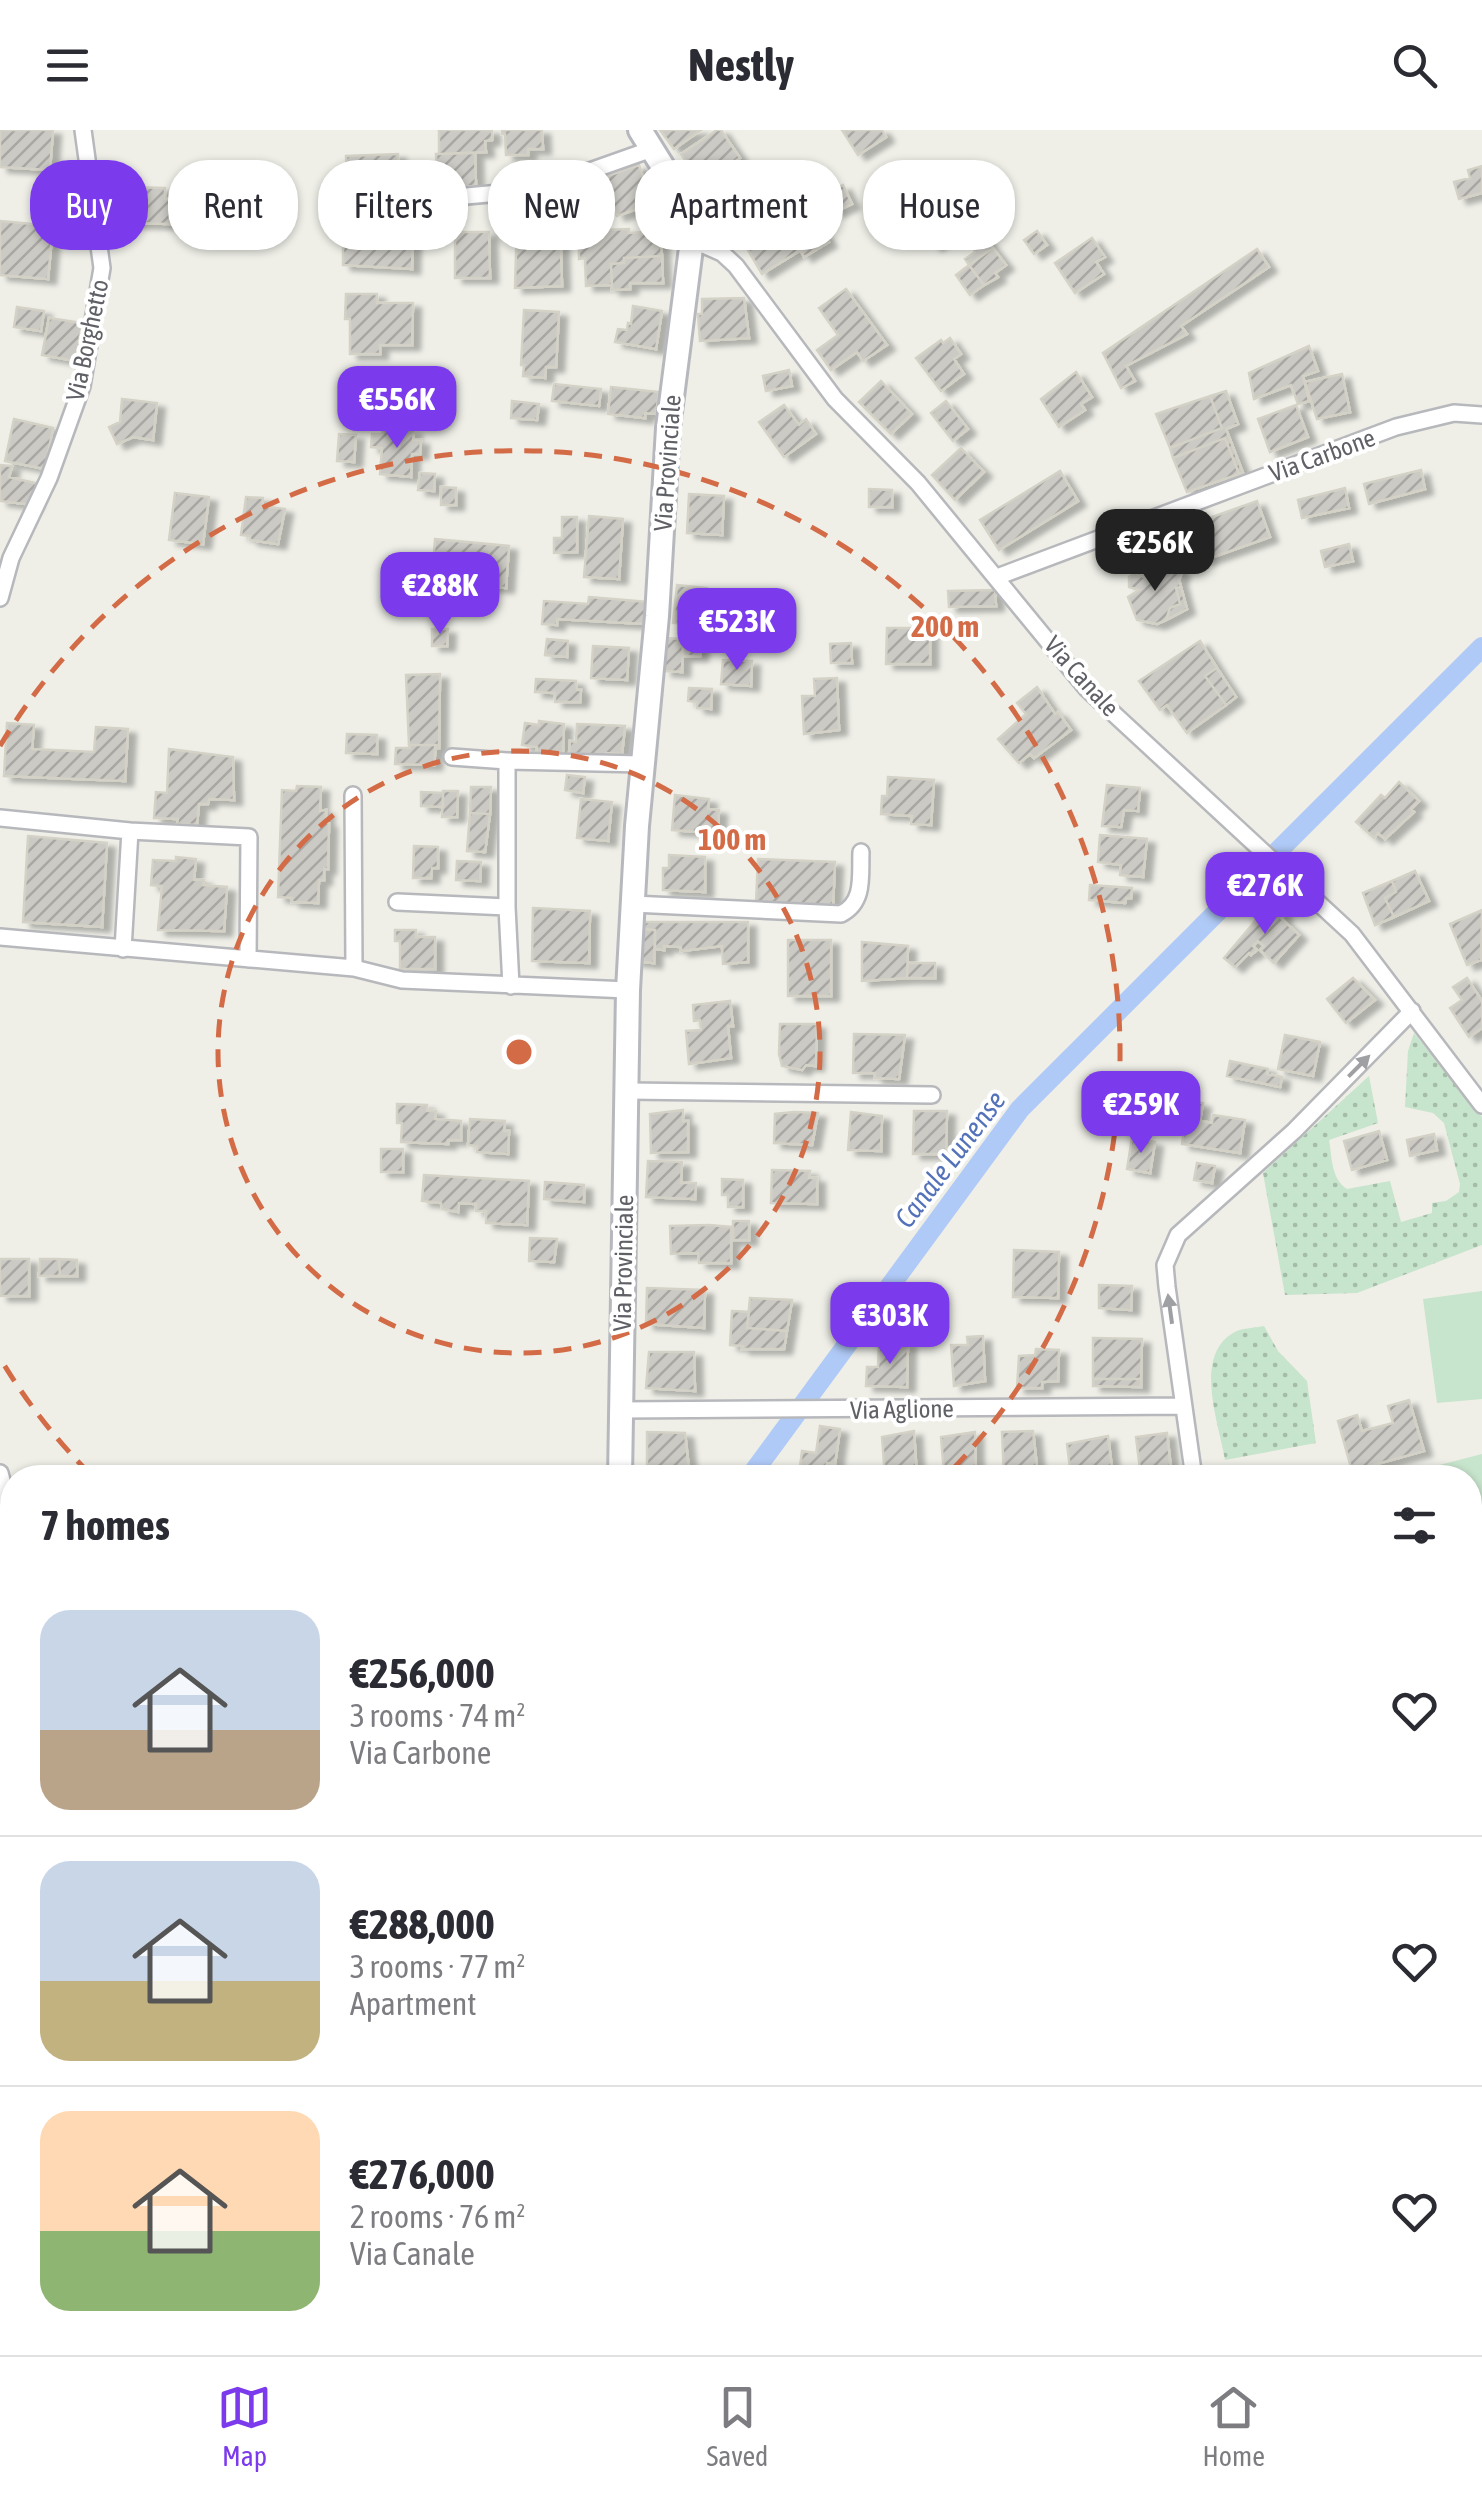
<!DOCTYPE html>
<html lang="en">
<head>
<meta charset="utf-8">
<style>
  :root { --surface:#fff; --page:#f7f7f7; --text:#2b2b33; --muted:#7c7c81; --line:#e1e1e2; --accent:#7c3aed }
  body { margin:0; font-family:"Asap Condensed",sans-serif; background:var(--page); color:var(--text); height:100vh; display:flex; flex-direction:column; font-size:38px; white-space:nowrap }
  * { box-sizing:border-box; margin:0 }
  p { font-size:32px; color:var(--muted) }
  .icon { flex:none; width:55px; height:55px; fill:none; stroke:currentColor; stroke-width:2; stroke-linecap:round; stroke-linejoin:round }
  .map { position:relative; flex:1; overflow:hidden }
  .panel { position:absolute; left:0px; top:1335px; width:1482px; height:890px; display:flex; flex-direction:column; background:var(--surface); border-radius:40px 40px 0 0; box-shadow:0 2px 8px #0004 }
  .panel>* { flex:none }
  .guide { position:absolute; left:30px; top:30px; width:1422px; height:90px; display:flex; gap:20px }
  .price { position:absolute; translate:-50% -85px; padding:0 22px; border-radius:20px; background:var(--accent); color:#fff; font-size:32px; line-height:65px; filter:drop-shadow(0 2px 5px #0008) }
  .price::after { content:''; position:absolute; left:50%; top:60px; width:30px; height:22px; margin-left:-15px; background:inherit; clip-path:polygon(0 0,100% 0,50% 100%) }
  .price.current { background:#222; color:#fff }
  ul { padding:0; list-style:none }
  li { display:flex; align-items:center; gap:30px; height:250px; padding:0 40px }
  li+li { border-top:2px solid var(--line) }
  li span { display:grid; place-items:center; flex:none; width:280px; height:200px; border-radius:30px; color:#555 }
  li>.icon { margin-inline-start:auto }
  span .icon { width:120px; height:120px; fill:#fffc; stroke-width:1 }
  li b { font-size:42px }
  h2 { display:flex; justify-content:space-between; align-items:center; height:120px; padding:0 40px; font-size:42px }
  .tag { padding:0 35px; border-radius:40px; background:var(--surface); box-shadow:0 2px 8px #0004; font-size:35px; line-height:90px }
  .tag.current { background:var(--accent); color:#fff }
  header { display:flex; justify-content:space-between; align-items:center; height:130px; padding:0 40px; background:var(--surface); font-size:45px; font-weight:700 }
  .menu { display:flex; justify-content:space-around; align-items:center; height:140px; border-top:2px solid var(--line); background:var(--surface); font-size:28px; color:var(--muted) }
  .menu a { display:grid; justify-items:center; gap:5px }
  .menu .current { color:var(--accent) }
  .map>svg:first-child { display:block }
  .grass { fill:url(#grass-dots) }
  .pitch { fill:#c7e4cc }
  .lines { fill:none; stroke-linecap:round; stroke-linejoin:round }
  .canal { stroke:#b0caf7; stroke-width:20 }
  .building { fill:url(#building-hatch); stroke:#d4d2c6; stroke-width:2.5; filter:url(#shadow) }
  .street-casing { stroke:#b7b8bc; stroke-width:20 }
  .secondary-casing { stroke:#b6b8bd; stroke-width:28 }
  .primary-casing { stroke:#e4da6c; stroke-width:30 }
  .street { stroke:#fff; stroke-width:15 }
  .secondary { stroke:#fff; stroke-width:22 }
  .primary { stroke:#f5f7b4; stroke-width:25 }
  .oneway { fill:#9fa0a3 }
  .ring { fill:none; stroke:#d36b46; stroke-width:5; stroke-dasharray:18 12 }
  .labels { text-anchor:middle; dominant-baseline:central; stroke-width:8; stroke-linejoin:round; paint-order:stroke }
  .street-label { font-size:25px; fill:#5f6166; stroke:#fff }
  .water-label { font-size:28px; font-style:italic; fill:#5472b9; stroke:#fff }
  .centre { fill:#d36b46; stroke:#fff; stroke-width:5 }
  .ring-label { font-size:30px; text-anchor:middle; font-weight:bold; fill:#d36b46; stroke:#fff; stroke-width:8; stroke-linejoin:round; paint-order:stroke }
</style>
</head>
<body>
<header><svg class="icon" aria-label="menu" viewBox="0 0 24 24"><path d="M4 6h16M4 12h16M4 18h16"/></svg>Nestly<svg class="icon" aria-label="search" viewBox="0 0 24 24"><circle cx="10" cy="10" r="6"/><path d="M15 15l6 6"/></svg></header>
<div class="map">
<svg width="1482" height="2225" viewBox="0 0 1482 2225">
  <defs>
    <pattern id="grass-dots" width="8" height="8" patternUnits="userSpaceOnUse" patternTransform="scale(2.5)"><rect width="8" height="8" fill="#c7e4cc"/><path d="M2 2h.1M6 6h.1" fill="none" stroke="#a5bca9" stroke-width="1.8" stroke-linecap="round"/></pattern>
    <pattern id="building-hatch" width="6" height="6" patternUnits="userSpaceOnUse" patternTransform="scale(2.5)"><rect width="6" height="6" fill="#cbcac4"/><path d="M-1 1l2-2M0 6l6-6M5 7l2-2" fill="none" stroke="#a8a7a3"/></pattern>
    <filter id="shadow"><feDropShadow dx="8" dy="5" stdDeviation="2.5" flood-color="#0004"/></filter>
  </defs>
  <rect width="100%" height="100%" fill="#efefe8"/>
  <path class="grass" d="M1414,903L1482,987V1115L1357,1163L1285,1165L1263,1043L1369,946L1378,993L1329,1010C1332,1027 1331,1049 1347,1059L1390,1051L1401,1092L1432,1083V1073L1446,1071L1459,1062L1460,1054L1444,993L1433,983L1405,977L1408,921Z
    M1264,1196L1278,1221L1307,1251L1316,1313L1225,1330C1219,1293 1193,1227 1233,1203C1241,1198 1254,1198 1264,1196Z
    M1482,2212V2225H1309V2213Z"/>
  <path class="pitch" d="M1482,1161V1269L1437,1273L1423,1169Z
    M1482,1324V1503L1470,1506V1348L1393,1347Z"/>
  <g class="lines">
    <path class="canal" d="M749,1348L1020,979L1482,517
      M0,1673H12"/>
  </g>
  <path class="building" d="M0,0H53L50,40L0,37Z
    M439,0H492V10L485,11L486,22L439,24Z
    M502,0H542L543,19H528V25H506L505,4H502Z
    M660,0H701L674,19Z
    M717,0H721L740,28L701,54L681,24Z
    M842,0H882L886,7L858,25Z
    M475,23L476,56L437,58L436,24Z
    M398,24L400,58L347,60L346,26Z
    M639,35L652,74L617,86L609,64L581,74L576,57Z
    M1482,36V63L1459,69L1454,52L1470,48L1468,40Z
    M843,55L852,74L835,82L826,64Z
    M127,57L165,58V69H171V94L127,93Z
    M579,67L581,74L601,67L606,79L565,88L561,72Z
    M560,88L562,156L515,158L517,89Z
    M778,88L799,121L762,144L742,110Z
    M948,88L956,101L934,116L926,103Z
    M0,91L53,96L48,149L0,145Z
    M343,96L413,100L412,139L343,135Z
    M601,97V100L629,99V103L660,101L662,126L624,128V133L611,134L612,155L586,156L585,128L579,129V108H588L587,98Z
    M1037,101L1047,115L1034,124L1024,110Z
    M455,102H489L490,148H455Z
    M823,103L829,112L804,127L799,117Z
    M984,107L993,118L969,135L965,129L975,122L971,115Z
    M1092,108L1105,127L1096,132L1104,144L1075,163L1055,133Z
    M993,118L1006,135L995,143L998,147L984,155L969,135Z
    M1257,119L1269,137L1181,196L1187,204L1126,236L1135,251L1121,258L1103,223Z
    M662,126L663,153H630V159L612,160L611,134L624,133V128Z
    M969,135L984,155L970,165L956,145Z
    M846,159L887,215L863,231L857,222L831,240L817,220L838,205L819,178Z
    M346,164H377V173H413L412,215H380V224H350V189H345Z
    M744,168L749,208L700,211L698,184H702V169Z
    M633,176L662,181L656,219L615,212L618,199L627,200L628,193L631,194Z
    M17,177L44,181L41,201L14,197Z
    M524,180L559,182L556,237H546L545,248L523,246L524,235H521Z
    M49,188L82,193L76,231L42,225Z
    M950,208L961,224L954,229L964,244L941,261L916,228L941,210L943,213Z
    M1309,216L1318,241L1303,246L1309,271L1298,274L1291,255L1254,269L1249,243Z
    M789,240L792,256L766,261L763,246Z
    M1076,242L1092,267L1081,274L1085,280L1059,297L1041,269Z
    M1342,244L1350,282L1317,289L1305,252Z
    M881,251L912,284L891,304L859,272Z
    M554,254L601,259L599,276L552,271Z
    M611,257L659,262L656,284L645,283V288L608,284Z
    M1226,261L1238,294L1226,299L1243,343L1239,344L1225,308L1173,328L1170,318L1222,298L1210,266Z
    M1210,266L1222,298L1170,318L1156,284Z
    M122,269L157,273L153,310L133,307L117,314L109,297L120,292Z
    M512,271L539,274L537,290L511,288Z
    M946,271L968,299L953,311L931,283Z
    M784,275L799,295L806,289L816,304L784,327L759,292Z
    M1296,275L1308,307L1270,322L1258,289Z
    M14,289L53,298L45,339L5,331Z
    M383,298L414,300L413,310H421L420,324H412L411,347L380,344L382,318L371,317L372,304H382Z
    M339,304L356,305L354,332L337,331Z
    M1225,308L1239,344L1187,362L1173,328Z
    M961,318L984,342L955,370L932,345Z
    M0,335L12,336L9,347L39,354L33,375L0,371Z
    M1421,340L1425,359L1369,374L1364,354Z
    M1060,341L1078,371L999,420L980,390Z
    M420,343L435,344L434,361L418,360Z
    M441,357L456,358V375H441Z
    M1345,358L1349,378L1302,388L1298,370Z
    M869,359L892,360V377H869Z
    M175,363L209,367L203,414L169,410Z
    M689,364L724,366L722,405L687,403Z
    M246,367L263,368L262,376L285,379L278,414L250,410V406L241,405Z
    M1257,371L1270,407L1205,430L1192,394Z
    M589,386L623,389L619,449L584,447Z
    M562,387H577V422L554,423V408H562Z
    M435,409L509,416L506,458L477,456L478,443H472V439L433,436Z
    M1349,414L1353,431L1325,437L1321,421Z
    M1173,433L1182,443L1179,450L1181,457L1176,458L1180,474L1170,478L1166,490L1157,494L1137,490L1128,467L1139,460L1129,457V447L1135,443L1146,448L1151,440Z
    M677,455L707,458L704,496L673,493Z
    M1181,457L1187,479L1166,490L1170,478L1180,474L1176,458Z
    M995,460L996,476L949,477L948,461Z
    M589,467L647,472L645,494L557,489V495L542,494L544,471L588,474Z
    M887,498H930V534H886Z
    M432,499H448L447,516H432Z
    M665,508L683,509L682,542L664,541Z
    M547,509L568,511L567,527L545,525Z
    M683,509L701,510L700,526H683Z
    M1200,511L1217,538L1205,546L1226,575L1187,603L1167,575L1160,580L1139,551Z
    M851,513L852,533H831L830,514Z
    M593,516L629,518L627,550L591,548Z
    M723,530L752,531L751,556L721,554Z
    M1217,538L1236,567L1226,575L1205,546Z
    M440,544L439,618H435L436,615H409L406,545Z
    M837,548L839,600L804,604L802,566H815L814,549Z
    M536,549L576,551L577,560H581L580,572H555V563L535,562Z
    M1037,557L1055,584L1058,582L1071,600L1034,628L1030,624L1019,633L998,609L1026,584L1017,573Z
    M689,558L712,559L711,579L697,578V572L688,571Z
    M539,591L564,594L563,623H537V617L522,615L525,593L539,595Z
    M7,593L34,595L32,619L94,622L96,597L128,599L125,651L4,646Z
    M577,594L625,596L622,624L606,623L605,631L578,629L579,624H569L570,611L576,612Z
    M347,604L377,605V624L346,623Z
    M409,615H436L434,635L395,634L396,618H410Z
    M169,619L233,627L234,670L209,669L208,674H199L197,695L177,694L178,689L154,688L156,662L167,663Z
    M567,645L585,647L583,663L565,660Z
    M888,647L934,650L931,695L911,694L912,686L881,684L882,666H887Z
    M1399,652L1419,671L1411,679L1414,682L1385,709L1378,703L1374,708L1356,692L1381,665L1385,668Z
    M1107,655L1140,658L1138,681L1124,680L1121,697L1102,696Z
    M297,656L321,657L320,681L326,680V692L329,693L328,739H324V750H319L318,773L292,772V768L278,767L282,660L296,661Z
    M471,657H491L490,684L470,683Z
    M443,661H458L457,687H442Z
    M421,662L443,663V677L421,676Z
    M675,665L709,669L708,679L719,680L718,699L701,698L700,702L672,700Z
    M581,669L612,672L608,711L577,708Z
    M470,683L490,684L485,722L467,721Z
    M1100,705L1147,709L1143,747L1120,745L1121,735L1098,732Z
    M28,706L107,713L102,797L23,792Z
    M414,716L438,717V738H432L431,748H413Z
    M669,725L705,727V762L663,760V738H669Z
    M176,727L196,729L194,750H204L203,755L227,757L224,801L158,800L162,756L151,755L153,730L176,731Z
    M758,729L835,732L833,775L756,772Z
    M457,731L481,732L480,751L456,750Z
    M1415,741L1429,771L1394,787L1385,768L1396,762L1392,751Z
    M1392,751L1396,762L1385,768L1394,787L1375,795L1363,763Z
    M1090,755L1132,758L1131,768H1126L1125,773L1089,770Z
    M1271,772L1285,785L1281,788L1299,805L1274,833L1260,820L1264,816L1258,811L1253,816L1257,820L1251,825L1249,823L1235,837L1224,828Z
    M533,778L590,781L589,833L532,831Z
    M1482,780L1481,830L1467,835L1450,794Z
    M644,792H748V832L723,834L722,816L681,821V817L664,816V820L655,819V800L644,799Z
    M636,799L655,800L654,833L634,831Z
    M395,800H416V807H435V839H400V811H395Z
    M788,810H831V866H788Z
    M862,812L908,816L907,848L862,851Z
    M908,833H935V848H907Z
    M1353,848L1375,870L1346,893L1327,869Z
    M1467,848L1482,871V898L1469,907L1450,878L1462,870L1453,857Z
    M730,871L733,896H728L731,928L689,934L686,901L701,900L700,890L694,891L693,875Z
    M780,894H817L816,936L806,935L802,940L782,936L779,924Z
    M854,904L905,905L899,949L875,948V943H853Z
    M1285,905L1320,912L1313,946L1278,939Z
    M1230,931L1268,939L1267,944L1282,947L1280,957L1227,946Z
    M1155,968L1203,973L1200,991L1212,993L1213,985L1245,990L1240,1023L1182,1014L1186,986L1154,985Z
    M1132,969L1154,970L1153,985L1130,983Z
    M397,974L427,975V981H436L435,989L461,991V1010H448V1014L401,1012L402,993H397Z
    M683,980V991H688V1022L651,1023L650,984Z
    M914,981H947L946,1024H913Z
    M794,982L818,983L812,1015L774,1013L775,984Z
    M851,982L882,986L881,1021L848,1020Z
    M470,989L505,991L504,1001H509L508,1024L477,1022V1016L468,1015Z
    M1379,1001L1387,1030L1352,1040L1344,1011Z
    M1434,1004L1437,1020L1410,1026L1407,1010Z
    M1132,1008L1155,1012L1150,1043L1127,1039Z
    M381,1019H403V1042H381Z
    M648,1031L682,1032L681,1053H696L695,1069L646,1067Z
    M1197,1033L1215,1036L1212,1053L1194,1050Z
    M772,1040L810,1041L809,1048H817V1074L771,1073Z
    M424,1045L529,1051L527,1095L486,1093V1081H476V1074L459,1073L458,1082L442,1079L441,1073L422,1071Z
    M722,1049L743,1050V1077H728V1065H722Z
    M545,1052L584,1055V1072L544,1069Z
    M733,1091H749V1110H733Z
    M709,1095L731,1097V1133H699L698,1123L671,1124L670,1096Z
    M530,1108L557,1109L554,1132L529,1131Z
    M1014,1120L1059,1122L1058,1168L1013,1167Z
    M0,1129H29V1166H0Z
    M40,1129H59L60,1146H39Z
    M59,1129L77,1130V1146H60Z
    M1099,1155L1132,1156L1131,1180L1099,1178Z
    M647,1158L705,1160L704,1198L646,1194Z
    M750,1168L792,1170L787,1201L747,1198Z
    M732,1181L749,1182L747,1198L787,1201L784,1219H742L743,1216L730,1215Z
    M983,1206L985,1251L954,1256L951,1215H968L967,1207Z
    M1093,1208L1142,1209L1141,1249H1093Z
    M879,1213H908L907,1257L866,1256L867,1237H878Z
    M1036,1219L1059,1220L1058,1251L1042,1252V1258H1017L1019,1226L1035,1225Z
    M649,1222H694L695,1261L646,1258Z
    M1093,1249H1141V1257L1093,1256Z
    M1409,1270L1424,1321L1352,1341L1338,1291L1357,1285L1362,1301L1393,1293L1388,1276Z
    M820,1296L840,1299L835,1334L827,1333L825,1347L799,1344L802,1321L816,1323Z
    M914,1301L917,1348L885,1347L882,1307Z
    M1033,1301L1038,1347L1004,1348L1002,1302Z
    M647,1302L685,1303L689,1339L647,1338Z
    M975,1302L976,1348H961L960,1341L944,1343L941,1307Z
    M1167,1303L1172,1348H1141L1136,1307Z
    M1108,1306L1113,1347L1071,1346L1067,1314Z
    M1482,1703V1742L1470,1744V1706Z
    M12,1783V1804H1L0,1784Z
    M7,2107H12V2136H0V2120H4Z
    M0,2136H12V2174H0Z
    M607,2212H663V2221H629V2225H607Z
    M445,2213L446,2225H413L412,2217Z
    M599,2213L600,2225H564V2215Z
    M735,2214H773V2225H735Z"/>
  <g class="lines">
    <g class="street-casing">
      <path id="street" d="M357,76L511,62L570,48L652,19
        M692,110L722,123L736,136L835,269L918,353L1087,559L1352,804L1482,975
        M997,447L1396,297L1454,283L1482,285
        M0,468L11,428L49,348L82,256L102,138L83,0
        M452,627L507,631
        M353,665L354,838
        M0,688L130,701
        M397,772L507,777
        M633,774L841,784C865,772 860,746 861,722
        M0,807L354,838L402,850L628,860
        M123,819L130,701L249,707L248,829
        M511,856L507,777V631L642,634
        M628,961L932,965
        M621,1280L1184,1276
        M0,1343L12,1388
        M1194,1348L1167,1157L1165,1135L1178,1105L1294,1001L1412,881
        M0,1430L12,1431
        M1470,1581L1482,1574
        M0,1747L12,1748
        M1010,2225L1012,2212"/>
    </g>
    <g class="secondary-casing">
      <path id="secondary" d="M620,1348L628,860L637,696L657,486L668,298L692,110L683,69L640,0
        M546,2212V2225"/>
    </g>
    <g class="primary-casing">
      <path id="primary" d="M1470,2206L1482,2207
        M175,2225L236,2212"/>
    </g>
    <use href="#street" class="street"/>
    <use href="#secondary" class="secondary"/>
    <use href="#primary" class="primary"/>
  </g>
  <defs><path id="oneway-solid" d="M-6-.8H1V-3.2L6.5 0L1 3.2V.8H-6Z" transform="scale(2.5)"/></defs>
  <g class="oneway">
    <use href="#oneway-solid" transform="translate(1359 936) rotate(-45)"/>
    <use href="#oneway-solid" transform="translate(1170 1179) rotate(-98)"/>
  </g>
  <g class="ring">
    <circle cx="519" cy="922" r="301"/>
    <path d="M90 1344A602 602 0 0 1 0 1228M0 616A602 602 0 1 1 948 1344"/>
  </g>
  <g class="labels">
    <g class="street-label">
      <text transform="translate(87 210) rotate(-78)">Via Borghetto</text>
      <text transform="translate(1322 325) rotate(-20)">Via Carbone</text>
      <text transform="translate(667 333) rotate(-86)">Via Provinciale</text>
      <text transform="translate(1082 546) rotate(48)">Via Canale</text>
      <text transform="translate(623 1133) rotate(-89)">Via Provinciale</text>
      <text transform="translate(902 1279) rotate(-1)">Via Aglione</text>
    </g>
    <g class="water-label">
      <text transform="translate(950 1029) rotate(-53)">Canale Lunense</text>
    </g>
  </g>
  <circle cx="519" cy="922" r="15" class="centre"/>
  <g class="ring-label">
    <text x="945" y="507">200 m</text>
    <text x="732" y="720">100 m</text>
  </g>
</svg>
<b class="price" style="left:397px;top:321px">€556K</b>
<b class="price current" style="left:1155px;top:464px">€256K</b>
<b class="price" style="left:440px;top:507px">€288K</b>
<b class="price" style="left:737px;top:543px">€523K</b>
<b class="price" style="left:1265px;top:807px">€276K</b>
<b class="price" style="left:1141px;top:1026px">€259K</b>
<b class="price" style="left:890px;top:1237px">€303K</b>
<div class="guide">
<a class="tag current">Buy</a>
<a class="tag">Rent</a>
<a class="tag">Filters</a>
<a class="tag">New</a>
<a class="tag">Apartment</a>
<a class="tag">House</a>
</div>
<section class="panel">
<h2>7 homes<svg class="icon" aria-label="filters" viewBox="0 0 24 24"><path d="M4 7h16M4 17h16"/><circle cx="9" cy="7" r="2"/><circle cx="15" cy="17" r="2"/></svg></h2>
<ul>
<li><span style="background:linear-gradient(#c9d6e8 60%,#b9a48a 0)"><svg class="icon" aria-label="home" viewBox="0 0 24 24"><path d="M3 11l9-7 9 7M6 9v11h12V9"/></svg></span><div><b>€256,000</b><p>3 rooms · 74 m²</p><p>Via Carbone</p></div><svg class="icon" aria-label="heart" viewBox="0 0 24 24"><path d="M12 20l-8-8c-3-5 5-10 8-4 3-6 11-1 8 4z"/></svg></li>
<li><span style="background:linear-gradient(#c9d6e8 60%,#c2b280 0)"><svg class="icon" aria-label="home" viewBox="0 0 24 24"><path d="M3 11l9-7 9 7M6 9v11h12V9"/></svg></span><div><b>€288,000</b><p>3 rooms · 77 m²</p><p>Apartment</p></div><svg class="icon" aria-label="heart" viewBox="0 0 24 24"><path d="M12 20l-8-8c-3-5 5-10 8-4 3-6 11-1 8 4z"/></svg></li>
<li><span style="background:linear-gradient(#ffd9b3 60%,#8fb573 0)"><svg class="icon" aria-label="home" viewBox="0 0 24 24"><path d="M3 11l9-7 9 7M6 9v11h12V9"/></svg></span><div><b>€276,000</b><p>2 rooms · 76 m²</p><p>Via Canale</p></div><svg class="icon" aria-label="heart" viewBox="0 0 24 24"><path d="M12 20l-8-8c-3-5 5-10 8-4 3-6 11-1 8 4z"/></svg></li>
</ul>
</section>
</div>
<nav class="menu">
<a class="current"><svg class="icon" aria-label="map" viewBox="0 0 24 24"><path d="M3 6l6-2 6 2 6-2v14l-6 2-6-2-6 2zM9 4v14M15 6v14"/></svg>Map</a>
<a><svg class="icon" aria-label="saved" viewBox="0 0 24 24"><path d="M7 4h10v16l-5-4-5 4z"/></svg>Saved</a>
<a><svg class="icon" aria-label="home" viewBox="0 0 24 24"><path d="M3 11l9-7 9 7M6 9v11h12V9"/></svg>Home</a>
</nav>
</body>
</html>
